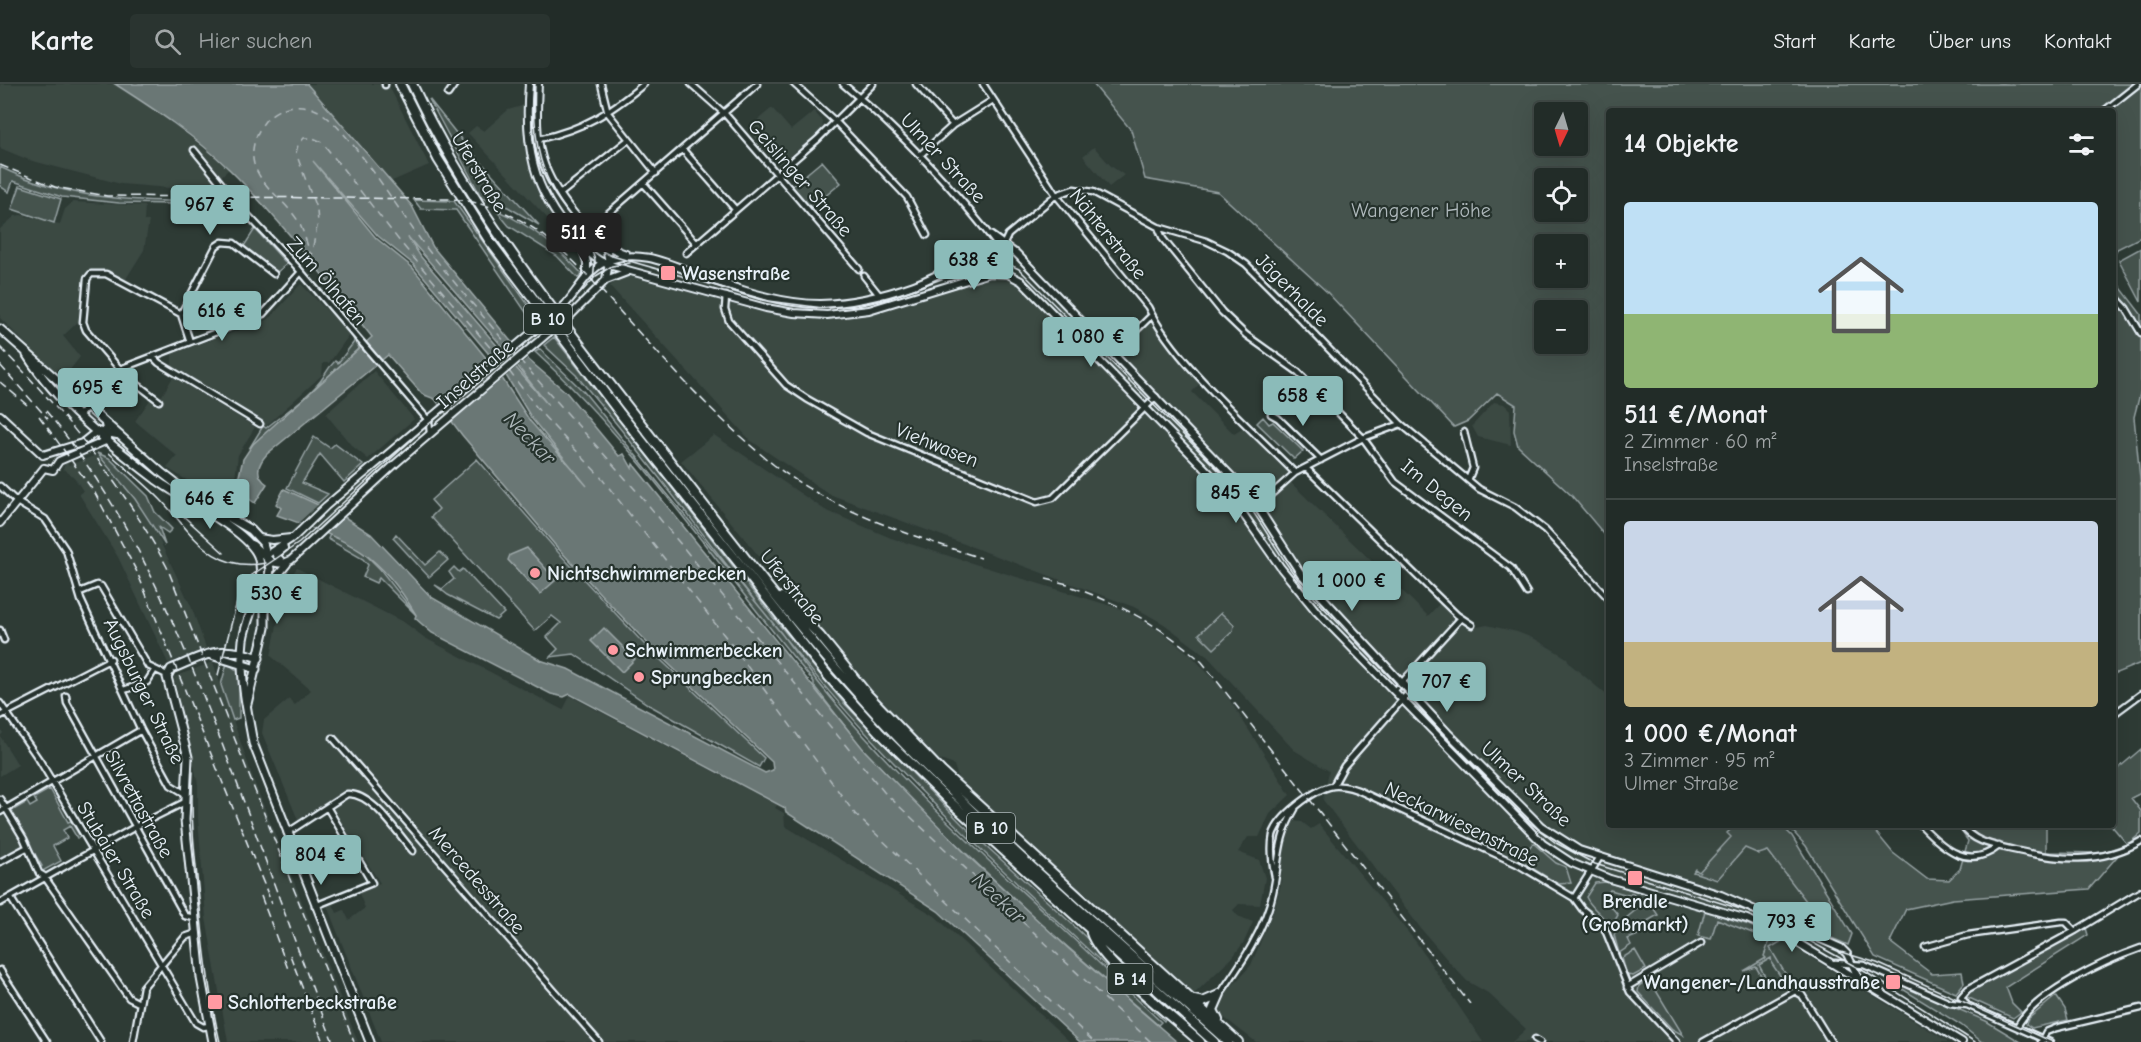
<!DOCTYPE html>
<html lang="de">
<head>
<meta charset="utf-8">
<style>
  :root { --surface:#222c28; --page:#2a3430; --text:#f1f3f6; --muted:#a2a7a8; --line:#3f4845; --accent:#8bbbb9 }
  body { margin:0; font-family:"Comic Neue",sans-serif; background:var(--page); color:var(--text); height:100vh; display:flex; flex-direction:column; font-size:22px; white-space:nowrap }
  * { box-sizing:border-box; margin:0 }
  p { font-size:20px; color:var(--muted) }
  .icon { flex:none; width:33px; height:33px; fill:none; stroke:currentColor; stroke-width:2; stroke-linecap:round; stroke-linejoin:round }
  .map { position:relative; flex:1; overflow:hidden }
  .panel { position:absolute; left:1606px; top:24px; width:510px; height:720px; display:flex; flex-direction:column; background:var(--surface); border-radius:6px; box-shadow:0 6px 24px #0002,0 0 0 2px var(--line) }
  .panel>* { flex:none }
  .needle { width:39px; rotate:185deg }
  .tools { position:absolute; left:1534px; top:18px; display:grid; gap:12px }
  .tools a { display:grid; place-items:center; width:54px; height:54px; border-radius:6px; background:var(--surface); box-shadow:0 6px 24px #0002,0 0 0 2px var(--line); font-size:30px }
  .price { position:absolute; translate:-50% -51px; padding:0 14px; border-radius:6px; background:var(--accent); color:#111; font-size:20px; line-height:39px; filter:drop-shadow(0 2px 3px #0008) }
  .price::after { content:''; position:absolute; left:50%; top:36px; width:18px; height:14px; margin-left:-9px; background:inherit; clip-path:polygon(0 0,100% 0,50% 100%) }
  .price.on { background:#222; color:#fff }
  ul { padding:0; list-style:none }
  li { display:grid; align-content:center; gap:12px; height:318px; padding:0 18px }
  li+li { border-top:2px solid var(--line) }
  li span { display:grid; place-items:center; height:186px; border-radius:6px; color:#555 }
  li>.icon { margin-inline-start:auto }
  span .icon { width:108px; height:108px; fill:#fffc; stroke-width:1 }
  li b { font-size:26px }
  h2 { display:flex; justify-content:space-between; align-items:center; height:72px; padding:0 18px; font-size:26px }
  header { display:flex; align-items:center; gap:36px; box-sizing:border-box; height:84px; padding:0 30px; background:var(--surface); border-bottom:2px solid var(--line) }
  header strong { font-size:28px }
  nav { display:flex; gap:33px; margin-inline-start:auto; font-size:21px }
  .search { width:420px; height:54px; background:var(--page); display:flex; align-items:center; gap:15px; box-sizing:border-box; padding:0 21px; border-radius:6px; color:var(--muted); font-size:22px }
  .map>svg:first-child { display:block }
  .built { fill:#3b4843 }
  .green { fill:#45524e; stroke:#96a2a3; stroke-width:1.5; fill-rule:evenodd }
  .water { fill:#6b7775; stroke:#9da8a9; stroke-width:1.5; fill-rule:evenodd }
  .pier { fill:#2e3b35 }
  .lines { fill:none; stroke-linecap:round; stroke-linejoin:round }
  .ferry { stroke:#b0babd; stroke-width:1.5; stroke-dasharray:8 6; stroke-linecap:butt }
  .minor-casing { stroke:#e8f1f8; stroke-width:9 }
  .tertiary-casing { stroke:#e8f1f8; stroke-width:10 }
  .secondary-casing { stroke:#e8f1f8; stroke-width:11 }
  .trunk-casing { stroke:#e8f1f8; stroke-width:12 }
  .minor { stroke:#26332d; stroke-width:4.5 }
  .tertiary { stroke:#26332d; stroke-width:6 }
  .secondary { stroke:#26332d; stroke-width:7 }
  .trunk { stroke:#26332d; stroke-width:8 }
  .tram { stroke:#e8f1f8; stroke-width:1.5 }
  .rail { stroke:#e8f1f8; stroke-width:1.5; stroke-dasharray:9 4.5; stroke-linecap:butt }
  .tertiary-bridge-casing { stroke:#e8f1f8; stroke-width:10; stroke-linecap:butt }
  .tertiary-bridge { stroke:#26332d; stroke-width:6 }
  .poi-dot { fill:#ff9aa2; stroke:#26332d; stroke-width:2 }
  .labels { text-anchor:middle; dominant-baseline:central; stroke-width:4.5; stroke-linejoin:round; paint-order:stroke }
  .shield { fill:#26332d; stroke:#aeb8bb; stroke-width:1.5 }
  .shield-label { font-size:18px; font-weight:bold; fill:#e8f1f8 }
  .street-label { font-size:20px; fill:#e8f1f8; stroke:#26332d }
  .park-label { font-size:20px; fill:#afb9bc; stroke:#26332d }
  .poi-label { font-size:20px; font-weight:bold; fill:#e8f1f8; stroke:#26332d; text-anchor:start }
  .water-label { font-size:21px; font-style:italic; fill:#b0babd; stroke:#26332d }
</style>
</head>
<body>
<header>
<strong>Karte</strong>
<div class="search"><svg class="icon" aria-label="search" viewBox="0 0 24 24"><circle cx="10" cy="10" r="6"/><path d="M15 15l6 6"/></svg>Hier suchen</div>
<nav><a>Start</a><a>Karte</a><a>Über uns</a><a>Kontakt</a></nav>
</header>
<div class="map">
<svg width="2141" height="958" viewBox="0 0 2141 958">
  <rect width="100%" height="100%" fill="#2e3b35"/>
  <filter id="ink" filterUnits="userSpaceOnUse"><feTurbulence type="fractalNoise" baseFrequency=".0167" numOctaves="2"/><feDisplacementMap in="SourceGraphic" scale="12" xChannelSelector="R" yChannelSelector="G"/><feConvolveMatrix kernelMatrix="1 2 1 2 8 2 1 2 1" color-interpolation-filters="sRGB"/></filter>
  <g filter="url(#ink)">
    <path class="built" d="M0,0H115L179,44L229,85L206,107L121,100L29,76L0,64Z
      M308,0H388L429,81L390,98Z
      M525,21L524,47L531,86L552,135L550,137L468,49L476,42L484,47L508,26Z
      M772,24L791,46L814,27L823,38L822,46L779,81L747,45Z
      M1094,63L1111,82L1124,91L1109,103L1083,72Z
      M73,118L145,122L144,137H149L144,166L124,198L106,188L90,187L85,191L82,234L63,252L80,273L62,296L0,234V145L15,132L21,131L60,140L65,125Z
      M632,191L793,233L828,235L866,230L985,194L998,193L1020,200L1049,229L1065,214L1115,267L1148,236L1201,298L1192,308L1234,350L1244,344L1290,387L1284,392L1428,532L1440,519L1472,544L1487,541L1517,548L1535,555L1567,574L1570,580L1609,613L1610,741H1738L1768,759L1826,839L1790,861L1949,958H1512L1526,945L1488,909L1467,897L1451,880L1422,846L1323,716L1329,687L1294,666L1208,573L1164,540L1134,523L829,410L750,356L610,202L620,193Z
      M301,200L350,250L329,279H323L322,291L266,342L172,284V270L269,235Z
      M374,287L414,335L368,375L351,361L326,330Z
      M173,293L255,343L238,371L234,403L225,420L167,384L177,372L135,337L150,316L157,320Z
      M1494,318L1504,320L1510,326L1511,361L1478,353L1472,342Z
      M714,351L825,426L891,454L1124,526L1157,545L1191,571L1224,607L1290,711L1270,730L1259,753H1248L1238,768L1259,776L1265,794L1260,821L1239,820L1233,826L1238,832L1253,838L1244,858L1232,874L1194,910L959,697L954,681L938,675L860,596L681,377Z
      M97,371L135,415L156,449L191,522L206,564L168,579L118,473L79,410L83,407L74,393L63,385L66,378L69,381Z
      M297,484L405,539L425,554L563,626L570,612L777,721L775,724L784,729L785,742L935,832L1070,958H381L327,822L333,820L337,829L344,826L349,836L365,824L358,807L380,799L328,717L298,736L262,649L264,636L289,615L295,621L311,606L271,572L278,536L279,507Z
      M213,578L255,700L358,958H228L206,834L198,734V700L174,593Z
      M0,644L3,649L0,652L18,681L0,692Z
      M6,731L25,762L0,776V734Z
      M1290,737L1302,738L1311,745L1319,740L1416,858L1483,958H1256L1222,932L1219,924L1223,912L1251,881L1275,823L1281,799L1284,751Z"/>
    <path class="green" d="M1093,0H2141V153L2117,165L2114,172V27H1610L1609,456L1572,412L1518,362L1514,347L1516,321L1497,309L1468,337L1454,343L1327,208L1218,108L1145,95L1131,46ZM1545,28H1578V62H1545ZM1545,94H1578V128H1545ZM1545,160H1578V194H1545ZM1545,226H1578V260H1545Z
      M429,15L468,64L539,141L508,123L482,114Z
      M822,77L841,99L811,124L792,102Z
      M0,83C76,120 144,116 226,118V121L119,119L62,113L13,97L9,108L0,102Z
      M20,102L61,115L54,139L12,125Z
      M414,116L454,117L539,236L534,240L456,126L421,125Z
      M496,126C531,141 557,163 583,191L578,194L557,172L509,142Z
      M255,145L287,180L277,188L244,162Z
      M2141,164V218L2119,176Z
      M2114,189L2118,200L2141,230V306L2134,333L2141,404V579L2114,590Z
      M353,253L359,264L249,365L263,342L266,344C283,330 313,310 324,292C328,285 329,283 335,277L338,279L354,258Z
      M554,253L772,532L842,617L962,740L1071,839L1168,933L1164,937C1064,841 957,749 864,647C773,547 695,436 610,332L576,291L544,261Z
      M540,265L584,308L781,549C857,657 955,746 1052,835C1089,869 1125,904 1161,938L1158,941L1041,840L934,739L862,664L814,602V598C723,490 640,364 535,268Z
      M1263,333L1269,340L1273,338L1303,367L1294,375L1257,339Z
      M314,353L330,364L335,360L363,381L344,398L320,370L302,399L328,410L318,419L287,404Z
      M97,369L109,374L148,412L155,428L172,445L168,449L159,443L165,461L135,415Z
      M477,375L558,468L644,560L764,674L759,683L649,621L574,570L550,573L558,565L547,553L561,539L552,532L535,547L431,433L439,425L431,416Z
      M330,450L360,465L380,485L416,531L379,494L376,499L363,493L368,481L363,475L328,455Z
      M396,450L425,481L440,468L448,476L429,493L393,454Z
      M454,483L459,488L463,485L504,529L496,536L448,511L435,501L442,505L454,495L449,488Z
      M1221,529L1234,541L1233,547L1214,565L1199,550Z
      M227,579L239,588V634L233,636L221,601Z
      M2141,665V709L2131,714L2141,727V749L2127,761L2089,805L1953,815L1906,825L1890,858L1932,890L1962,888L1964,899L1956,909L1875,873L1806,762L1787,741H1870L1893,769L1927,795L1949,796L1960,785L1968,757L1957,741H2046V768L2100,769L2127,760L2111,741H2114V688Z
      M50,705L68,738L71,737L80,752L77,754L70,742L63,746L67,754L53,762L61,777L39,789L37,785L42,782L10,728L27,718L30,723L37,719L34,714Z
      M1739,741H1781L1792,752L1852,850L1848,861L1796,839L1794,834L1814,843L1819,834L1768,767L1759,770L1745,764L1717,796L1693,788L1695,785L1699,788L1731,753L1727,749L1733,743L1737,744Z
      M1533,759L1556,779L1566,783L1571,799L1558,800L1519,776Z
      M1606,798L1659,814L1652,822L1658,831L1635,844L1638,851L1628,855L1631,861L1619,869L1614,851L1620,839L1642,821L1632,809L1628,811L1610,806L1605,815L1618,831L1611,843C1604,832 1590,823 1586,813L1595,799Z
      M1705,827L1749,841L1782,857L1770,864L1792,901L1788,903L1772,880L1771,874L1759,881L1768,898L1766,900L1756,883L1744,887L1766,874L1764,872L1770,856L1717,835L1711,855L1698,852Z
      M2086,844L2088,851L2006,903L2012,919L2021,928L2013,934L1967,913L1969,907Z
      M1635,866L1646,885L1633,892L1627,891L1622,874Z
      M1883,893L1986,937L2021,958H1982L1961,941Z
      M1649,895L1683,951L1672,945L1638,908L1639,902Z
      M2056,912L2065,925L2068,936L2032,944L2026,940L2028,935Z"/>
    <path class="water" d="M115,0H307L412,122L433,163L509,255L524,272L566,308L619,372L624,370L632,384L633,380L865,667L893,696L969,773L1069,865L1177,958H1080L938,827L786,728L785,724L570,610L564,613L551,610L432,549L415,534L416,531C377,464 345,456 277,431L281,424L276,420L284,405L346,434L371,450L431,513L540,576L568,585L765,689L773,686L772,678L654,566L606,516L555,461L462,351L435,315L422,310L388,271L267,370C258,380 254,391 267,400L255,419L243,411L238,396L243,375L253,360L372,253C326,196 281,136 229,85C195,52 154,25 115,0ZM313,77L378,152L413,180L504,288L532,335L587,402L530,337L500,291L412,183L376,154ZM408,153L501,261L548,321L421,173Z
      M527,464L556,496L540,510L508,476L510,471Z
      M604,544L635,575L622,588L591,557Z"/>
    <path class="pier" d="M515,257L529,273L453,336L438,319L501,268L499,264L501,263L504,266Z
      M320,419L346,432L328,449L298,439Z"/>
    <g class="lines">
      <path class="ferry" d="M499,274L401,159L322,58L313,54H304L298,61L296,69L317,127L318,138L311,172C307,161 304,147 298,137C286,117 261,103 254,80C250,65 256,49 265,37C276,23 298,18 314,25C345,36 405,137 428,166C455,200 483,232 510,264
        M519,275L641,412L884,708L1151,958
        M509,287L540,328L599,391L728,556L855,730L1094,958"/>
      <g class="minor-casing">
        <path id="minor" d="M385,0V1
          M601,0L608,29L656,89
          M691,0L725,30L859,185
          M794,0L835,37L907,113L927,151
          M843,0C902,49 955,105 1001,166
          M916,0L953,41
          M983,0L1056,111L1148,223C1173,277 1252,345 1295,389
          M448,10L455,0
          M2104,27L2138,0
          M539,55C584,45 609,29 644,0
          M194,66L243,126L296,182L429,337L430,349
          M683,66L735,125
          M920,71L953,41L993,16
          M644,100L697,160
          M560,110L628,56
          M1158,143L1163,155L1222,228L1246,251L1298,288L1328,318L1363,354L1395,398L1511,484L1527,509
          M589,146L757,0
          M991,151L1016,169
          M686,169L818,55L873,0
          M999,189L1001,166L1008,151L1056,111L1074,105L1093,108L1158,143L1206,157L1227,167L1246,180L1275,209L1401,340L1479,405L1515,423L1545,446L1610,516
          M864,192L880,212
          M2114,211L2126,224L2141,249
          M726,212L725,225L729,237L786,301L807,315L867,349L1037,418L1053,414L1156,313
          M181,230L216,162L222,158L234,159L274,190
          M1112,270L1152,231
          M153,273L159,279L260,340
          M159,317L124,290L86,246L83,238L87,195L91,190H106L181,230L190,258
          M1271,330L1278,334L1321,376
          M79,332L120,285L263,230L301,188
          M1464,348L1473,384L1468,396
          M1306,384L1457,531L1472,541
          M0,402L17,418L45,435L66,466L81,516L141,646L171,701L184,709
          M1257,423L1295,389L1363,354L1401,340
          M80,508L97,501L101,502L148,582L167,591
          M0,546L4,556
          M124,606L147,598L154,587
          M1394,607L1461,534
          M66,612L67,619L185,832L195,834
          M0,619L40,677L196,939L203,943L209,942
          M2114,630L2141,610
          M0,632L111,575
          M333,654L599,958
          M1333,702L1344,682L1410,607
          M0,715L24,755L39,789L44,792L129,914L139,919
          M0,728L141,646
          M1921,741C1943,764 1968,787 1999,762
          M1961,741C1974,759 1994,761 2014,766C2058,776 2100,781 2141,757
          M287,749L347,710C372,708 397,749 413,767
          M0,778L26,764
          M1275,793C1272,779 1270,766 1273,751C1278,733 1314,705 1333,702C1344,701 1354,704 1364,709L1517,780L1574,814
          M10,813L101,958
          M1574,814L1582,825L1604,843L1630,908L1677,958
          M1574,814L1600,773
          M0,819L135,743L183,719
          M315,822L372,799L327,723
          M1925,863L1968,851L2061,838H2066L2075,847
          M1835,879L1864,881L1950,919L1967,921L2050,958
          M0,886L47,958
          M1627,903L1701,859
          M1220,910C1241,880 1265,846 1273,808C1280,776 1277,755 1295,725
          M1967,921L1961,913L1968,905L2075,847L2141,807
          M2017,943C2034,909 2106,876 2141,864
          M1535,955L1540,958
          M133,958L143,903L185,853L197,849
          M1703,958L1795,907L1802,911L1831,958
          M2041,958L2046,948L2056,944L2141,924"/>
      </g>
      <g class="tertiary-casing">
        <path id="tertiary" d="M529,0C524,61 532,105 573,152C583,163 594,176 609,181L766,224L794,229L827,231L869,226L990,189L1008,190L1021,197L1227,407L1281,484L1316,527L1543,760L1572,779L1610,795L1747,835L1783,850L1962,958
          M538,0C537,24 535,51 542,74C552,108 592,160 626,170
          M606,162L609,179L606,195
          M583,164L587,179V192
          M565,221C577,207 588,186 605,178C641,161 679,185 714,197C748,208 784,220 820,220C853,219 883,212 914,201C942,191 987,160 1016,169L1234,395L1261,428L1301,490L1448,649L1541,742L1579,766L1721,811L1841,864L1847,870L1858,893
          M571,231L606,196L627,188
          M0,331L43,371
          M43,371L82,359L97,347L117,351
          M44,384L53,386L59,377L108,356L105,340
          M0,439L44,384
          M259,454L272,456L291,454
          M253,461C266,472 272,486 291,476L395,380L548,249
          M268,470L294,453L326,422L542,240
          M283,479L276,471L284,464
          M269,502L287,480"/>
      </g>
      <g class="secondary-casing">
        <path id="secondary" d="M0,245L162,389L193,413L251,446L263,459L270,485L265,520V544L247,620
          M27,271C58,321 111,361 158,397C182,415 248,446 258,472C268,501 247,528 243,556C239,592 247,625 253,659L370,958
          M208,570L256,585
          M213,958L201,894L185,736L188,673L167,593L171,585C208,570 218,560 259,574"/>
      </g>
      <g class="trunk-casing">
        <path id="trunk" d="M400,0L438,75L489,156L619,328L829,593L879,648L946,714L1214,958
          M412,0C468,120 550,223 631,327C720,441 808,561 909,665C1010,768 1121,862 1228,958
          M782,513L820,552L868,611L942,688L1238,958
          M1091,849C1100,878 1175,935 1200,958
          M1194,916L1203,918L1219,911
          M1218,936L1213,926L1220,910"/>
      </g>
      <use href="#minor" class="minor"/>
      <use href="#tertiary" class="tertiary"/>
      <use href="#secondary" class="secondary"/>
      <use href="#trunk" class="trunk"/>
      <path class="tram" d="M535,0C532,59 539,95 578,142C588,154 597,166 612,172L769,217L823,224L857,222L884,216L988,178L1006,179L1019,185L1231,399C1260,431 1277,472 1305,504L1497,706L1530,739L1556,759L1595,780L1747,827L1781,841L1867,889L1975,958
        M588,156L595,176L593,197
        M109,369C126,385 145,399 161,416C193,450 211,489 266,479
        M180,429L224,469
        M218,591L238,514L252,491L299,459L430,339L567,224L596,192L612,182L630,179
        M193,688C190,727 194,765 198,803C203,855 208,907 220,958
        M1841,868L1877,879L2053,958"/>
      <path class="rail" d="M0,81L55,103L107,112L450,115C539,121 588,194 644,254C685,298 727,344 774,381C836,428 907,450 981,474
        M0,263C65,329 123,401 167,483L354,958
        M0,281L48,335
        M0,298L27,321
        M46,327C123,419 169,523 212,634C254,741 291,850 333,958
        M39,332L95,409L137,488L272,820
        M1046,495L1072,501
        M1072,503C1122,521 1163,543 1202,578L1470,920
        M261,812L288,885
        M290,871L323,958"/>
      <g class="tertiary-bridge-casing">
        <path id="tertiary-bridge" d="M542,240L565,221
          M548,249L571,231"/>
      </g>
      <use href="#tertiary-bridge" class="tertiary-bridge"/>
    </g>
  </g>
  <g class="poi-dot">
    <rect x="660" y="181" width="16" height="16" rx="3"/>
    <circle cx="535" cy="489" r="6"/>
    <circle cx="613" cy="566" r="6"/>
    <circle cx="639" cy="593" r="6"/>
    <rect x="1627" y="786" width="16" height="16" rx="3"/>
    <rect x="1885" y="890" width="16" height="16" rx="3"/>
    <rect x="207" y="910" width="16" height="16" rx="3"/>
  </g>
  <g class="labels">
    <g class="shield">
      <rect x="524" y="220" width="48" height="30" rx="4.5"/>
      <rect x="967" y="729" width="48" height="30" rx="4.5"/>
      <rect x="1107.5" y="880" width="45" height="30" rx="4.5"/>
    </g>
    <g class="shield-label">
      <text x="548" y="235">B 10</text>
      <text x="991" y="744">B 10</text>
      <text x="1130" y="895">B 14</text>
    </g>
    <g class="street-label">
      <text transform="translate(943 74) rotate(47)">Ulmer Straße</text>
      <text transform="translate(479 88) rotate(59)">Uferstraße</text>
      <text transform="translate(800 94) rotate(49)">Geislinger Straße</text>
      <text transform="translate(1108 150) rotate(51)">Nähterstraße</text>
      <text transform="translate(327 197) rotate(49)">Zum Ölhafen</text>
      <text transform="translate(1292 206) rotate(45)">Jägerhalde</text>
      <text transform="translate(475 290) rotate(-41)">Inselstraße</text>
      <text transform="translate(937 361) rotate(22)">Viehwasen</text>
      <text transform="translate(1437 406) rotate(39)">Im Degen</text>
      <text transform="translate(792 503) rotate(51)">Uferstraße</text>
      <text transform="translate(144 607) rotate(64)">Augsburger Straße</text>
      <text transform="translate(1526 700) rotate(43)">Ulmer Straße</text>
      <text transform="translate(139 720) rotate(61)">Silvrettastraße</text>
      <text transform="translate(1462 740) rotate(26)">Neckarwiesenstraße</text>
      <text transform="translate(116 776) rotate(59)">Stubaier Straße</text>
      <text transform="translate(477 796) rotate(49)">Mercedesstraße</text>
    </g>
    <g class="park-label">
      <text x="1421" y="126">Wangener Höhe</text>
    </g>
    <g class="poi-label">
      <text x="682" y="189">Wasenstraße</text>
      <text x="547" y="489">Nichtschwimmerbecken</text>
      <text x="625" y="566">Schwimmerbecken</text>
      <text x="651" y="593">Sprungbecken</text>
      <text x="1635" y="817" text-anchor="middle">Brendle<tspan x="1635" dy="23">(Großmarkt)</tspan></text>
      <text x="1880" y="898" text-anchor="end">Wangener-/Landhausstraße</text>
      <text x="228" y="918">Schlotterbeckstraße</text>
    </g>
    <g class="water-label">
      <text transform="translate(530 354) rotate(46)">Neckar</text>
      <text transform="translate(999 814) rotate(43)">Neckar</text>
    </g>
  </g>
</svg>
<div class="tools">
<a><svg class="needle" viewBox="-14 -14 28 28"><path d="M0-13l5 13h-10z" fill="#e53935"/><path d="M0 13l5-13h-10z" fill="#a2a7a8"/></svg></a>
<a><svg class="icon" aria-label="locate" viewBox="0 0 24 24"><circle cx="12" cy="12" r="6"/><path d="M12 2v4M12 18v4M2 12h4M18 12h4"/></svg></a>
<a>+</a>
<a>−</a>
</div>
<b class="price" style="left:210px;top:152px">967 €</b>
<b class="price on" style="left:584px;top:180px">511 €</b>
<b class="price" style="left:974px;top:207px">638 €</b>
<b class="price" style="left:222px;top:258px">616 €</b>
<b class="price" style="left:1091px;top:284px">1 080 €</b>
<b class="price" style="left:98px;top:335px">695 €</b>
<b class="price" style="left:1303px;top:343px">658 €</b>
<b class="price" style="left:1236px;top:440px">845 €</b>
<b class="price" style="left:210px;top:446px">646 €</b>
<b class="price" style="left:1352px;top:528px">1 000 €</b>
<b class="price" style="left:277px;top:541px">530 €</b>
<b class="price" style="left:1447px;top:629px">707 €</b>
<b class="price" style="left:321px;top:802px">804 €</b>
<b class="price" style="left:1792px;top:869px">793 €</b>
<section class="panel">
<h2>14 Objekte<svg class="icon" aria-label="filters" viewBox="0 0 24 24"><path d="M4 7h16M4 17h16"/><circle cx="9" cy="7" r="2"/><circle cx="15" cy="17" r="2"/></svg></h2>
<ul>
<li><span style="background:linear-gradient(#bfe0f5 60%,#8fb573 0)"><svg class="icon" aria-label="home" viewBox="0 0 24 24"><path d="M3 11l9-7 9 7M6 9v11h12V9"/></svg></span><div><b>511 €/Monat</b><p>2 Zimmer · 60 m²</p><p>Inselstraße</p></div></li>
<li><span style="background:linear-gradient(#c9d6e8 65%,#c2b280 0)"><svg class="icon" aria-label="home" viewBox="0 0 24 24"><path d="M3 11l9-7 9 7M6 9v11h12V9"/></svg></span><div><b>1 000 €/Monat</b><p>3 Zimmer · 95 m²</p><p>Ulmer Straße</p></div></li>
</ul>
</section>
</div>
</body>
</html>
